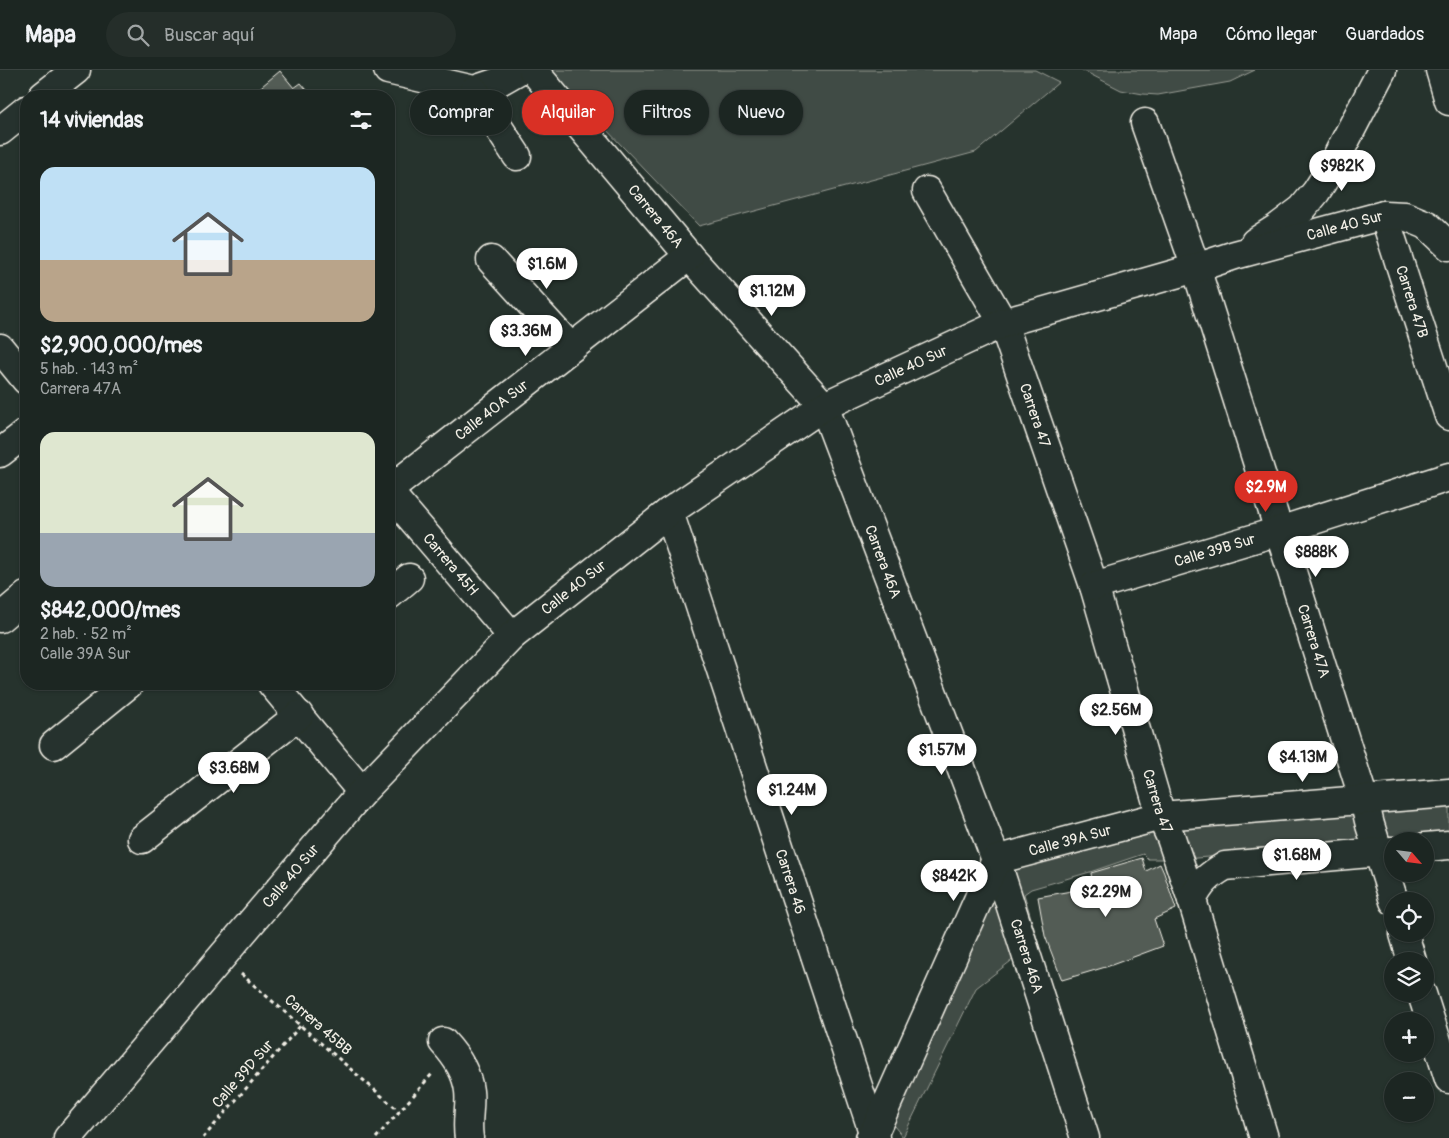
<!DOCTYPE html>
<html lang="es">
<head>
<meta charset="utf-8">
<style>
  :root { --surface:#1c2622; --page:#252e2a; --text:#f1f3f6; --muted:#a0a5a5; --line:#3a4340; --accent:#d93025 }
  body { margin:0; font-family:Pangolin,sans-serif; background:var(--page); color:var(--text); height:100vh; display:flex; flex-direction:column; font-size:19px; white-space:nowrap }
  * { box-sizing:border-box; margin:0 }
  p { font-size:16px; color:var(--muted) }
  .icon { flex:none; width:28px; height:28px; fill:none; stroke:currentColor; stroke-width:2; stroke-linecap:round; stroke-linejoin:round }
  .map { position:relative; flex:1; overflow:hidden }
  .panel { position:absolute; left:20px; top:20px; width:375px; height:600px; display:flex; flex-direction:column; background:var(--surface); border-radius:20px; box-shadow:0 1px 4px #0004,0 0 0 1px var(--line) }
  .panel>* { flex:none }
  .top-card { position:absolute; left:410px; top:20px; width:475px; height:45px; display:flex; gap:10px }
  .needle { width:32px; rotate:118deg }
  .buttons { position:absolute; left:1384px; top:762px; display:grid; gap:10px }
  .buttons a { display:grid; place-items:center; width:50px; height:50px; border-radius:50%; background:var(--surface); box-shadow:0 1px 4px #0004,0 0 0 1px var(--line); font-size:25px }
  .price { position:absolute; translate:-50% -42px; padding:0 11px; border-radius:18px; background:#fff; color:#222; font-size:16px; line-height:32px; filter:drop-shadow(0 1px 2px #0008) }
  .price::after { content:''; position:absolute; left:50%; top:30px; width:15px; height:11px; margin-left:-8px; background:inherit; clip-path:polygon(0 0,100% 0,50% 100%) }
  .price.selected { background:var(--accent); color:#fff }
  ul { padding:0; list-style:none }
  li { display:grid; align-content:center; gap:10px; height:265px; padding:0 20px }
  li span { display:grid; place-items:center; height:155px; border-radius:15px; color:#555 }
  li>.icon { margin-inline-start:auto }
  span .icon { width:90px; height:90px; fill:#fffc; stroke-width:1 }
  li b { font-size:21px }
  h2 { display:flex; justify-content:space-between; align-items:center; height:60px; padding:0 20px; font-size:21px }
  .chip { padding:0 18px; border-radius:22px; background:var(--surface); box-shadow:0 1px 4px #0004,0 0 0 1px var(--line); font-size:18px; line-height:45px }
  .chip.selected { background:var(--accent); color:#fff }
  header { display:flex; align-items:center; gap:30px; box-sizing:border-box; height:70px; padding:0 25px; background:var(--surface); border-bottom:1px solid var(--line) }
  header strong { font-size:24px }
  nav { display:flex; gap:28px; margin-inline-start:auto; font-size:18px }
  .search { width:350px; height:45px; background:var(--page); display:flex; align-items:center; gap:12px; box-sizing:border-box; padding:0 18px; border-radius:28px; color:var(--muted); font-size:19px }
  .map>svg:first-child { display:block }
  .green { fill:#414b45; stroke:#9a9e96 }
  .building { fill:#525c55; stroke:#f4f1e8 }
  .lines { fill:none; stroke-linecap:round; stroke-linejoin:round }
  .minor-casing { stroke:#f4f1e8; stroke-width:31 }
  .major-casing { stroke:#f4f1e8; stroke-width:31 }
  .path { stroke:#f4f1e8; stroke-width:3; stroke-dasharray:4 4; stroke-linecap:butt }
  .minor { stroke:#26332d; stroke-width:28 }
  .major { stroke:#26332d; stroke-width:28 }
  .labels { text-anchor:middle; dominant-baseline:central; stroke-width:5; stroke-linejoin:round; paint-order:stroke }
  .street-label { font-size:15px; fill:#f4f1e8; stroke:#26332d }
</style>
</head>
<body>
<header>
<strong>Mapa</strong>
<div class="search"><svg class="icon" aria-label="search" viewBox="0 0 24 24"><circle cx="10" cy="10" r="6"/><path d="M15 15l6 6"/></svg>Buscar aquí</div>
<nav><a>Mapa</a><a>Cómo llegar</a><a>Guardados</a></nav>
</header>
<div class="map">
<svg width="1449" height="1068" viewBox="0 0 1449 1068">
  <rect width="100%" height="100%" fill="#26332d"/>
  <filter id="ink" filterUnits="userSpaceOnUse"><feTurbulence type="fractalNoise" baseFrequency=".02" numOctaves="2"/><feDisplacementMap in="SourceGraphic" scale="10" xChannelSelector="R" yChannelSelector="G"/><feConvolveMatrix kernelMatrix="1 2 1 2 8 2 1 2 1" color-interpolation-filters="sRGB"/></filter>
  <g filter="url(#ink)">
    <path class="green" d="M549,0H1035L1059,12L976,82L699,156Z
      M1082,0H1255L1230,12L1158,25L1143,24L1121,20Z
      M1449,723V775L1425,771H1392L1185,789H1148L1143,784L1090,802L1031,819L1024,824L1041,882L1015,888L976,918L903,1067L885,1045L998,794L1161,746Z"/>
    <path class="building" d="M280,1L294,18L301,13L312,26H260L256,21Z
      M1142,788L1146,801L1160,794L1164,803L1176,839L1154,849L1163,876L1109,896L1062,910L1045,866L1038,827L1093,817L1091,803Z"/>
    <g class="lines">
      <g class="minor-casing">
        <g id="minor">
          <path d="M388,0L474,20L498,12L519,0"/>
          <path id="s1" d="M533,0L689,186L824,336L996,790L1085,1068"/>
          <path d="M474,20L517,86"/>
          <path d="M43,26L76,0"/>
          <path id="s2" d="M1145,53L1196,198L1364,730L1370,755L1394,831"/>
          <path d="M0,61L26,40"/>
          <path id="s3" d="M927,121L1003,253L1094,516L1161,746L1171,768L1192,830L1264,1068"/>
          <path id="s4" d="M1384,145L1449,346"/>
          <path d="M1255,172L1277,158L1302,139L1316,122L1330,100L1382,0"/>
          <path d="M491,190L571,278"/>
          <path d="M0,278L26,310"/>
          <path d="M0,383L26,363"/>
          <path id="s5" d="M389,420L689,186"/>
          <path id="s6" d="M389,422L512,566"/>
          <path id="s7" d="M669,442L875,1068"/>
          <path id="s8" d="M1094,516L1279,461L1449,407"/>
          <path d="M389,525L409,508"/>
          <path d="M0,548L26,526"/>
          <path d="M272,614L362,722"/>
          <path d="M54,675L129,614"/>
          <path d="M142,769L299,645"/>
          <path d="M1425,777L1449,775"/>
          <path d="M1192,830C1201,812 1208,806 1225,796L1392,781"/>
          <path d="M1404,864L1412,891"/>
          <path d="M1422,924L1449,1009"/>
          <path d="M443,972C456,986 467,1002 469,1021C471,1036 466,1051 469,1068"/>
          <path id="s9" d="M68,1068L362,722L512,566L669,442L824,336L1003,253L1196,198L1235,185L1384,145L1405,146L1427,155L1449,176"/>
          <path id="s10" d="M870,1068L874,1063L996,790L1161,746L1449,723"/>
        </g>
      </g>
      <g class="major-casing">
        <path id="major" d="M1440,0L1449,31"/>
      </g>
      <path class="path" d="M241,904L399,1041
        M203,1068L301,955
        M376,1068L433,1003"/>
      <use href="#minor" class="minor"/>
      <use href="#major" class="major"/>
    </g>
  </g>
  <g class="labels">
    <g class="street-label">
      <text stroke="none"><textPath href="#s1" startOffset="191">Carrera 46A</textPath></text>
      <text stroke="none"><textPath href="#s9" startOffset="1611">Calle 40 Sur</textPath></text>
      <text stroke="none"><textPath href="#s4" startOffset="91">Carrera 47B</textPath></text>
      <text stroke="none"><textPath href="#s9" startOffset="1154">Calle 40 Sur</textPath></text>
      <text stroke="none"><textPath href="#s5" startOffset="130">Calle 40A Sur</textPath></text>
      <text stroke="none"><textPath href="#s3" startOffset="250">Carrera 47</textPath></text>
      <text stroke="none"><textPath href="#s8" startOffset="126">Calle 39B Sur</textPath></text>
      <text stroke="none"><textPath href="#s1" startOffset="611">Carrera 46A</textPath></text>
      <text stroke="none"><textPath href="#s6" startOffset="95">Carrera 45H</textPath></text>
      <text stroke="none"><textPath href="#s9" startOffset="749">Calle 40 Sur</textPath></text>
      <text stroke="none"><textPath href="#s2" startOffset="545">Carrera 47A</textPath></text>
      <text stroke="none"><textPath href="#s3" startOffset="655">Carrera 47</textPath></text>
      <text stroke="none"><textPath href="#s10" startOffset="382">Calle 39A Sur</textPath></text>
      <text stroke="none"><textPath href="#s9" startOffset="344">Calle 40 Sur</textPath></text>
      <text stroke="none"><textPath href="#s7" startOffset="389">Carrera 46</textPath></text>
      <text stroke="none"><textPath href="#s1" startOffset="1031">Carrera 46A</textPath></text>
      <text transform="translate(318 955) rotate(41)">Carrera 45BB</text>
      <text transform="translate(243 1004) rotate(-49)">Calle 39D Sur</text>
    </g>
  </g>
</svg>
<div class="buttons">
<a><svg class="needle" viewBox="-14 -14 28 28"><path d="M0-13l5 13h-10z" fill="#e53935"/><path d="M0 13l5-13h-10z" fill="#a0a5a5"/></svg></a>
<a><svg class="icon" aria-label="locate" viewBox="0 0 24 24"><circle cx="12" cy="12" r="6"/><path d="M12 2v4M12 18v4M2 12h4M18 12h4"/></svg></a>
<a><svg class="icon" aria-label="layers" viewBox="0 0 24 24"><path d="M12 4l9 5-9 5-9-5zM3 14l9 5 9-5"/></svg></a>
<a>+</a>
<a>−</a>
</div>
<b class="price" style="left:1342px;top:122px">$982K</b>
<b class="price" style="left:547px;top:220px">$1.6M</b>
<b class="price" style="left:772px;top:247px">$1.12M</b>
<b class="price" style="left:526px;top:287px">$3.36M</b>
<b class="price selected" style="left:1266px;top:443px">$2.9M</b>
<b class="price" style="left:1316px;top:508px">$888K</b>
<b class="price" style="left:1116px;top:666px">$2.56M</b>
<b class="price" style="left:942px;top:706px">$1.57M</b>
<b class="price" style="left:1303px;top:713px">$4.13M</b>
<b class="price" style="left:234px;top:724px">$3.68M</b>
<b class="price" style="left:792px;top:746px">$1.24M</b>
<b class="price" style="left:1297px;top:811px">$1.68M</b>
<b class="price" style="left:954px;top:832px">$842K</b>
<b class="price" style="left:1106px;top:848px">$2.29M</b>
<div class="top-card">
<a class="chip">Comprar</a>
<a class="chip selected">Alquilar</a>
<a class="chip">Filtros</a>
<a class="chip">Nuevo</a>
</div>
<section class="panel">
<h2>14 viviendas<svg class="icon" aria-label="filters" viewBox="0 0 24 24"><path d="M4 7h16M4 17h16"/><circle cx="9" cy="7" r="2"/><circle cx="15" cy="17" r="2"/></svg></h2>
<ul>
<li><span style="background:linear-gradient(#bfe0f5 60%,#b9a48a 0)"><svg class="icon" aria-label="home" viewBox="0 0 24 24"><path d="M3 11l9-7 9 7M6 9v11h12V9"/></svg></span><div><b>$2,900,000/mes</b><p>5 hab. · 143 m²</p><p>Carrera 47A</p></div></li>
<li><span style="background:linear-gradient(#dfe7d0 65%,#9aa5b1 0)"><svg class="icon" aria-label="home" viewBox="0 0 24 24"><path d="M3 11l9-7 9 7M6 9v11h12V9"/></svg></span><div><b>$842,000/mes</b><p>2 hab. · 52 m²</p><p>Calle 39A Sur</p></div></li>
</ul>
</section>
</div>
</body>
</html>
